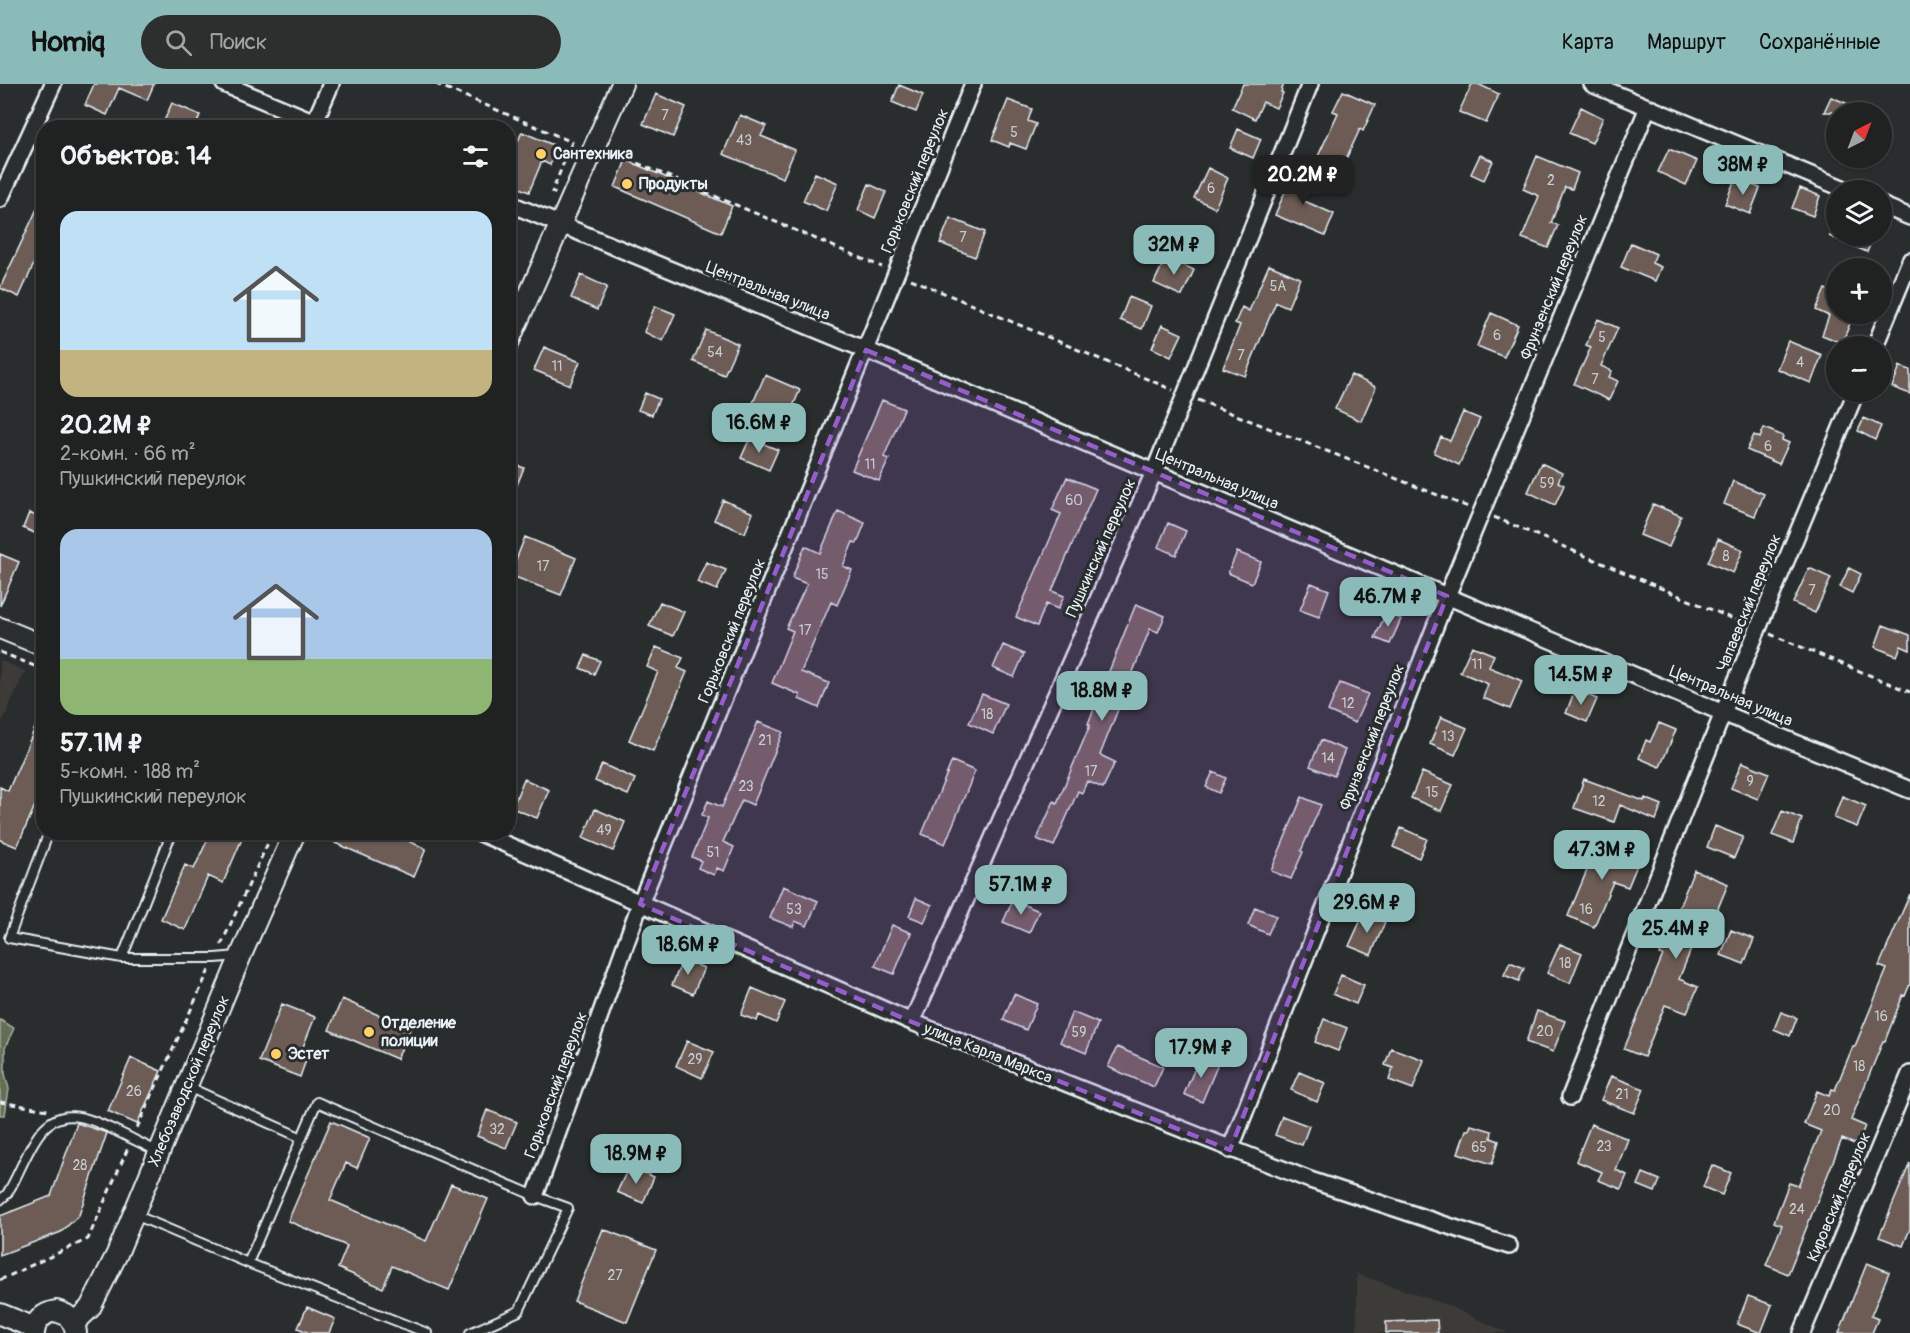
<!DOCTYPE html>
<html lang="ru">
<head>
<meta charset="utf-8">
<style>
  :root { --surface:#202222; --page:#2d2f2f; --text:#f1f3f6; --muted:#a2a4a5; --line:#3d3f40; --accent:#8bbbb9 }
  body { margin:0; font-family:Pangolin,sans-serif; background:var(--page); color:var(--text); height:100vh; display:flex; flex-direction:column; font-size:22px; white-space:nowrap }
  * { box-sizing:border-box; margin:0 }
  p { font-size:20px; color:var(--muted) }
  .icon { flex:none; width:33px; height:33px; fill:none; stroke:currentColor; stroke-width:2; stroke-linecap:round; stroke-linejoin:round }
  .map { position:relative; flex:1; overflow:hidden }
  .side { position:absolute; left:36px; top:36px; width:480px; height:720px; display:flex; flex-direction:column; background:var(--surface); border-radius:24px; box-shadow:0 2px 4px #0004,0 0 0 2px var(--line) }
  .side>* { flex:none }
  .needle { width:39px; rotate:42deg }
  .tools { position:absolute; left:1826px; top:18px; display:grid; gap:12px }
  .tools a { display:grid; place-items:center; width:66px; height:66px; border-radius:50%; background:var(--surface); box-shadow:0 2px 4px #0004,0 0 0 2px var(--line); font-size:30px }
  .price { position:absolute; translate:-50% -51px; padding:0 14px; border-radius:12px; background:var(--accent); color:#111; font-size:20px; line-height:39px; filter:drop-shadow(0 2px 3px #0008) }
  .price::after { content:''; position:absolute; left:50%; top:36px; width:18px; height:14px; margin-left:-9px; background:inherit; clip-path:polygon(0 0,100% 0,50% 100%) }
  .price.on { background:#222; color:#fff }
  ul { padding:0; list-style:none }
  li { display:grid; align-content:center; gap:12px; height:318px; padding:0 24px }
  li span { display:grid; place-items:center; height:186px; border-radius:18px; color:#555 }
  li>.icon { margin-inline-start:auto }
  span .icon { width:108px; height:108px; fill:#fffc; stroke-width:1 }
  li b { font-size:26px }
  h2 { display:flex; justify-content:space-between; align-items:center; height:72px; padding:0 24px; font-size:26px }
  header { display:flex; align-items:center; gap:36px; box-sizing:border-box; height:84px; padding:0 30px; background:var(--accent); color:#111 }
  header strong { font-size:28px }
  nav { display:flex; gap:33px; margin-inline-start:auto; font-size:21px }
  .search { width:420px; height:54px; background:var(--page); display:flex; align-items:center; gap:15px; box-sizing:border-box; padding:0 21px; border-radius:33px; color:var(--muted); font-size:22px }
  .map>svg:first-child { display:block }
  .built { fill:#3e3b39 }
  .green { fill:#646e55; stroke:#a6b0a6; stroke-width:1.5 }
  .building { fill:#6c5c54; stroke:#e8f1f8; stroke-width:1.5 }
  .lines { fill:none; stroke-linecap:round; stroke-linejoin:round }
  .lane-casing { stroke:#e8f1f8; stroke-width:12 }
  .street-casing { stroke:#e8f1f8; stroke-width:20 }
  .secondary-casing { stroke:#e8f1f8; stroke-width:24 }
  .path { stroke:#e8f1f8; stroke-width:3; stroke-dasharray:6 4.5; stroke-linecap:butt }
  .lane { stroke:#2a2d2e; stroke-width:8 }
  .street { stroke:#2a2d2e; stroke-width:15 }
  .secondary { stroke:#2a2d2e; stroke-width:20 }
  .marked { fill:#965dcd; fill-opacity:0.2; stroke:#965dcd; stroke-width:4.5; stroke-dasharray:12 8; stroke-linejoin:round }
  .poi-dot { fill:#ffd166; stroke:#2a2d2e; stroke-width:2 }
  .labels { text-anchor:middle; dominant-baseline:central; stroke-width:6; stroke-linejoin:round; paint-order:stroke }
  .number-label { font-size:14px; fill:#c9cccf }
  .poi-label { font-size:16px; font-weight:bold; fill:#e8f1f8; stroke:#2a2d2e; text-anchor:start }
  .street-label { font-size:16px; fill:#e8f1f8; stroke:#2a2d2e }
</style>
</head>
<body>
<header>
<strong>Homiq</strong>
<div class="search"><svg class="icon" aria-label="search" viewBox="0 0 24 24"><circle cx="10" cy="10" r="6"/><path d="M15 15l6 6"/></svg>Поиск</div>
<nav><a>Карта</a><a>Маршрут</a><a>Сохранённые</a></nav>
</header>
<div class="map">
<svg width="1910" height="1249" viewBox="0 0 1910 1249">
  <rect width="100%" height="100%" fill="#2a2d2e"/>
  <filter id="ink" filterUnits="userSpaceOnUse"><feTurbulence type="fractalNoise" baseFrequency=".0167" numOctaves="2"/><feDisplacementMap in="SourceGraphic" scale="12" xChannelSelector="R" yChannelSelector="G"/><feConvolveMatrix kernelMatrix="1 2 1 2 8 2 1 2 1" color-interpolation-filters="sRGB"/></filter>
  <g filter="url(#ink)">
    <path class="built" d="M0,576L25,587L0,642Z
      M1357,1190L1447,1221L1508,1249H1357Z"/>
    <path class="green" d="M0,936L14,944L5,964V990L9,1005L5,1031H0Z"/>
    <path class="building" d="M94,0H154L147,16L119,4L107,31L85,21Z
      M1243,0H1284L1281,8L1283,9L1276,24L1263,18L1255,35L1232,24Z
      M1472,0H1478L1499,10L1486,39L1459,28Z
      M899,1L923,11L916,28L892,18Z
      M1343,7L1375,21L1363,47L1360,45L1338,92L1314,81L1338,29L1333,27Z
      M656,10L686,23L673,53L643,40Z
      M1831,13L1868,28H1824Z
      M1008,16L1032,25L1028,37L1036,40L1026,65L1010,59L1009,63L992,56Z
      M172,19L200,31L195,44H161Z
      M1581,23L1603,34L1592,59L1569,49Z
      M740,31L766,42L761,52L795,66L783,94L723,70Z
      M1238,45L1261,55L1253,74L1230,64Z
      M522,48L558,63L550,81L542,77L529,108L508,99V80Z
      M1669,65L1697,77L1686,101L1658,88Z
      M1480,71L1493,77L1484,96L1471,90Z
      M1537,72L1578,89L1572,105L1565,103L1551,139L1558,141L1548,164L1522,154L1539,112L1523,105Z
      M626,76L732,122L721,149L615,103Z
      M1208,84L1228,94L1215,124L1194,114Z
      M1295,84L1313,92L1302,116L1334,130L1325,152L1275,131Z
      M815,89L838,99L826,127L803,117Z
      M1735,95L1760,104L1750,130L1725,120Z
      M869,100L886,108L875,134L858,126Z
      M1800,104L1820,112L1813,132L1792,124Z
      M44,110V174L38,171L19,213L0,204Z
      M950,134L985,148L975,173L940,159Z
      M1829,152H1874L1867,168Z
      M1631,159L1656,170L1652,179L1661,183L1655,197L1621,183Z
      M1166,173L1194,186L1182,212L1154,199Z
      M1269,181L1300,194L1288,223L1276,218L1245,292L1223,284L1240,241L1235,239L1242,223L1249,227Z
      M581,191L607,203L597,226L571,214Z
      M1825,205L1836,209V230H1854L1842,259L1822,251L1829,232L1816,226Z
      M1129,213L1151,222L1142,245L1120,236Z
      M655,222L675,230L663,257L644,248Z
      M1491,229L1518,241L1504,273L1477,262Z
      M1598,235L1618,244L1601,282L1612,287L1609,293L1618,297L1609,316L1574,300L1591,263L1586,261Z
      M1162,241L1182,250L1171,273L1152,264Z
      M706,246L738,260L724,291L693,277Z
      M1788,257L1822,271L1811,299L1777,285Z
      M544,263L580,278L570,301L534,286Z
      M1900,282L1910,286V310L1892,303Z
      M765,291L800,306L787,336L752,321Z
      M1351,291L1376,303L1361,337L1335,325Z
      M645,309L659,315L652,331L638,326Z
      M882,316L904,325L884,373L889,375L879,397L852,386Z
      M1463,328L1480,335L1459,381L1434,369L1441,353L1450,357Z
      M1864,334L1881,342L1875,356L1858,347Z
      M1764,344L1783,352L1782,356L1789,359L1779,380L1747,366L1754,351L1760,354Z
      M750,354L778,366L769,386L741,374Z
      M508,378L524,384L509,420H508Z
      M1541,379L1562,389L1558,398L1564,401L1555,421L1528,408Z
      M1067,393L1096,405L1052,507L1064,512L1058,525L1046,520L1037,542L1016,533L1061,430L1052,426Z
      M1733,397L1764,410L1755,432L1724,420Z
      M723,416L753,429L745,449L714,436Z
      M1653,420L1681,432L1669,463L1640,451Z
      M838,427L865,439L857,459L853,458L843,482L852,486L837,521L831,518L801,588L829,599L819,624L799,615L800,611L772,599L793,547L786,544L807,500L792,494L805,462L820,469Z
      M29,429L44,435V453L23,444Z
      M1168,439L1186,447L1176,471L1158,463Z
      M525,453L576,474L561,511L510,491Z
      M1718,455L1743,466L1733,489L1708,478Z
      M1237,468L1261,478L1252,499L1228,489Z
      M0,470L19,478L0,522Z
      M706,478L726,486L717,506L697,498Z
      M1809,484L1831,494L1815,529L1793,519Z
      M1849,484L1861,490L1852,509L1840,503Z
      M1311,499L1329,506L1319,533L1300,526Z
      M660,518L684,528L673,552L649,542Z
      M1136,520L1165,532L1158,548L1150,545L1100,671L1115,678L1103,704L1087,697L1082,709L1078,707L1054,762L1037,755L1054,717L1057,719L1090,641L1088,640Z
      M1386,528L1401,535L1390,560L1375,554Z
      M1883,541L1910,551V566L1901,562L1897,572L1875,563Z
      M1003,561L1024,570L1014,593L993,584Z
      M1472,562L1494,571L1489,583L1522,597L1510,625L1483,614L1488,600L1460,588Z
      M656,563L683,574L678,584L687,588L653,667L629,656L658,588L647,583Z
      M586,571L600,577L594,590L580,584Z
      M1340,599L1368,610L1355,639L1328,627Z
      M1575,606L1597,615L1587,638L1566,629Z
      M982,610L1006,620L993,650L969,639Z
      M44,623V701L17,763L0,756V703L8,707Z
      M1441,633L1467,644L1455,671L1430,660Z
      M758,638L783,648L753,721L742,716L723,758L734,763L724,787L717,784L714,791L698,784L701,777L692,773L708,734L702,731L708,717L722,723Z
      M1659,639L1676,646L1660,683L1639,674L1646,656L1650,658Z
      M1321,656L1345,666L1334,692L1310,682Z
      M952,677L975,687L945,760L922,750Z
      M1742,678L1769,689L1758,715L1731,704Z
      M602,680L635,695L628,711L595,697Z
      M1213,688L1226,694L1219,709L1206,703Z
      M1422,688L1453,701L1441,727L1411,714Z
      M524,695L549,706L537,734L512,724Z
      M1584,695L1644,717L1645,714L1662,721L1656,736L1620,721L1614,738L1574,724Z
      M1842,712L1866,722L1857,743L1834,734Z
      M1302,713L1321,721L1301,767L1303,768L1291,795L1271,787Z
      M595,725L625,738L613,767L583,754Z
      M1782,727L1802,735L1793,759L1772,751Z
      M1715,742L1743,753L1734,774L1707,763Z
      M1401,744L1427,755L1419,774L1393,763Z
      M211,748H245L223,799L208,792L185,846L161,835L185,781L194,785Z
      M339,748H389L426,765L414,793L335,759Z
      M1600,755L1622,763L1621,766L1640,774L1628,803L1613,798L1594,843L1568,832Z
      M1694,786L1728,800L1716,829L1707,826L1679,895L1698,903L1687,929L1665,921L1644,973L1624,965L1663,871L1660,870Z
      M783,802L818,817L807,842L795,837L793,843L770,834Z
      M1910,810V900L1905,912L1903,911L1885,957H1883L1851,1036L1865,1042L1857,1061L1842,1055L1788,1190L1766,1181L1782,1141L1774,1138L1789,1099L1798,1102L1821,1047L1804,1040L1817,1007L1829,1012L1832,1005L1835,1006L1853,962H1855L1887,885L1879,882Z
      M916,814L932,821L924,838L909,832Z
      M1013,816L1039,827L1029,849L1003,838Z
      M1255,823L1276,832L1268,850L1248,841Z
      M1364,829L1385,838L1371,871L1349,862Z
      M892,841L911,849L894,890L875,882Z
      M1731,846L1754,855L1744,880L1721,871Z
      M1560,860L1582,869L1570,899L1547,889Z
      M683,875L704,884L693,910L672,901Z
      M1510,878L1524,884L1519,897L1504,891Z
      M1341,891L1364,901L1356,920L1333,910Z
      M752,904L785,918L776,939L759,931L757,937L741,931Z
      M1014,910L1037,920L1026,946L1003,936Z
      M342,915L410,945L397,975L329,946Z
      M282,920L315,933L299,973L306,976L300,993L259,977Z
      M1537,927L1565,937L1553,968L1526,958Z
      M1072,928L1098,939L1086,969L1060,958Z
      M1781,928L1797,934L1790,952L1774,945Z
      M1324,935L1347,944L1338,967L1315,958Z
      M687,957L714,968L702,994L676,982Z
      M1117,963L1163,983L1154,1003L1108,983Z
      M1391,964L1424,976L1413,1005L1389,996L1393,984L1385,981Z
      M1200,972L1218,980L1202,1018L1184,1010Z
      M131,974L161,987L137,1040L108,1027Z
      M1299,988L1325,999L1317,1018L1291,1006Z
      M1611,992L1644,1005L1634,1029L1601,1016Z
      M487,1026L517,1038L506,1064L477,1052Z
      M1282,1032L1309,1042L1302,1061L1275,1051Z
      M331,1037L370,1054L357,1084L346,1079L330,1116L426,1157L451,1100L488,1115L449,1206L392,1182L383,1204L338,1184L347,1162L288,1137Z
      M77,1039L107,1049L79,1131L61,1148L0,1171V1132L51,1112Z
      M1591,1040L1628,1055L1616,1086L1627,1091L1621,1105L1598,1096L1602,1088L1576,1077Z
      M1471,1041L1492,1047L1491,1054L1499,1057L1492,1080L1458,1069L1466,1046H1469Z
      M1910,1079V1145L1903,1162L1879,1153Z
      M1712,1081L1731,1089L1722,1111L1703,1103Z
      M629,1082L654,1093L643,1119L617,1108Z
      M1643,1089L1660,1096L1655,1108L1638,1101Z
      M603,1145L656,1166L627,1238L574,1217Z
      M1867,1179L1889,1188L1871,1232L1878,1235L1872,1249H1839Z
      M1748,1212L1772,1221L1761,1249L1737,1240Z
      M307,1223L335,1235L329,1249H309L298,1244Z
      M1437,1236L1438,1249H1386V1238Z"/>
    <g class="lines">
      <g class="lane-casing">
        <path id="lane" d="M49,748L9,854L122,874
          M156,748L170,755
          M172,748L122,874H215L238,872
          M188,1003L302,1054
          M0,1116L7,1110C18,1092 25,1071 37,1053C58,1020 86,1033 114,1046C129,1053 144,1061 159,1068
          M135,1131L248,1179L427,1249
          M248,1179L317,1018L535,1112L568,1124L519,1227L470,1249"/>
      </g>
      <g class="street-casing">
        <path id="street" d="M224,0L329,44
          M1592,0L1847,106
          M312,44L331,0
          M0,115L53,0
          M508,119L866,266L1723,629L1910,706
          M1881,121L1910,133
          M1875,262L1910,177
          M478,748L912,938L1310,1096L1509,1162
          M912,938L1154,388L1310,0
          M1570,1013L1723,629L1856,308
          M1230,1066L1447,512L1648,23
          M535,1112L640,820L973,0
          M1802,1249L1910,990"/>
      </g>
      <g class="secondary-casing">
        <path id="secondary" d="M508,259L622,0
          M0,544L44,562
          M0,1230L35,1244
          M74,1239L90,1224L117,1170L241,871L295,748
          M34,1249C35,1236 44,1229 56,1227C68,1230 75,1237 76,1249"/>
      </g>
      <path class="path" d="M436,0L572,58L552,108L556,110
        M611,71V68L882,183
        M911,195L1173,306
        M1198,316L1468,423
        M1494,433L1745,540
        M1770,550L1910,608
        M0,568L44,586
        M221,861L273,748
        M0,1018L48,1026
        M137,1044L209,886
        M0,1196L88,1155L128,1064"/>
      <use href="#lane" class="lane"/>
      <use href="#street" class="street"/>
      <use href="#secondary" class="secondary"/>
    </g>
  </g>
  <path class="marked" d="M866,266L1447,512L1230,1066L912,938L640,820Z"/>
  <g class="poi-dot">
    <circle cx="541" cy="70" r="6"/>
    <circle cx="627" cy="100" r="6"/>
    <circle cx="369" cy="948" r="6"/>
    <circle cx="276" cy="970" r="6"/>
  </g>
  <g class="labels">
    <g class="number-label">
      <text x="665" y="31">7</text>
      <text x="1014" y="48">5</text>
      <text x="744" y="56">43</text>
      <text x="1551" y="96">2</text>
      <text x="1211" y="104">6</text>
      <text x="963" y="153">7</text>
      <text x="1278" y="202">5А</text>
      <text x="1497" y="251">6</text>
      <text x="1602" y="253">5</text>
      <text x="715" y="268">54</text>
      <text x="1241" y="271">7</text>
      <text x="1800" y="278">4</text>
      <text x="557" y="282">11</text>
      <text x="1595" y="295">7</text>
      <text x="1768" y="362">6</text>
      <text x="870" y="380">11</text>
      <text x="1547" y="399">59</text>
      <text x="1074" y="416">60</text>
      <text x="1726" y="472">8</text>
      <text x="543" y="482">17</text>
      <text x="822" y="490">15</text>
      <text x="1812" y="506">7</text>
      <text x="805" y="546">17</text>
      <text x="1477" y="580">11</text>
      <text x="1348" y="619">12</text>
      <text x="987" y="630">18</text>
      <text x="1448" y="652">13</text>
      <text x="765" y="656">21</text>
      <text x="1328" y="674">14</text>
      <text x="1091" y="687">17</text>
      <text x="1750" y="697">9</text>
      <text x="746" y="702">23</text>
      <text x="1432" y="708">15</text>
      <text x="1599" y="717">12</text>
      <text x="604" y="746">49</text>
      <text x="713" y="768">51</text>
      <text x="794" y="825">53</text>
      <text x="1586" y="825">16</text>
      <text x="1565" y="879">18</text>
      <text x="1881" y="932">16</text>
      <text x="1545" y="947">20</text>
      <text x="1079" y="948">59</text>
      <text x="695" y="975">29</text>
      <text x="1859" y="982">18</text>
      <text x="134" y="1007">26</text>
      <text x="1622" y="1010">21</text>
      <text x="1832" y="1026">20</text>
      <text x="497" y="1045">32</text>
      <text x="1604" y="1062">23</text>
      <text x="1479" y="1063">65</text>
      <text x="80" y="1081">28</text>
      <text x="1797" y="1125">24</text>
      <text x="615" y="1191">27</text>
    </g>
    <g class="poi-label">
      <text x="553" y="70">Сантехника</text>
      <text x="639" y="100">Продукты</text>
      <text x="381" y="939">Отделение<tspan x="381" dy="18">полиции</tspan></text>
      <text x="288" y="970">Эстет</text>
    </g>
    <g class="street-label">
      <text transform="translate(915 97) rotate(-68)">Горьковский переулок</text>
      <text transform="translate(1554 203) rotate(-68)">Фрунзенский переулок</text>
      <text transform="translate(768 207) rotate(22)">Центральная улица</text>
      <text transform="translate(1217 395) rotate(23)">Центральная улица</text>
      <text transform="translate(1101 464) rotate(-66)">Пушкинский переулок</text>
      <text transform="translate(1749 519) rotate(-68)">Чапаевский переулок</text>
      <text transform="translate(732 547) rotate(-68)">Горьковский переулок</text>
      <text transform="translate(1731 612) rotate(23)">Центральная улица</text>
      <text transform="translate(1372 653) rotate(-69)">Фрунзенский переулок</text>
      <text transform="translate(988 969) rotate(22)">улица Карла Маркса</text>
      <text transform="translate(189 997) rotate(-67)">Хлебозаводской переулок</text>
      <text transform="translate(556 1001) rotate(-70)">Горьковский переулок</text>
      <text transform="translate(1839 1113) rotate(-67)">Кировский переулок</text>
    </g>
  </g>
</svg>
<div class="tools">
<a><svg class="needle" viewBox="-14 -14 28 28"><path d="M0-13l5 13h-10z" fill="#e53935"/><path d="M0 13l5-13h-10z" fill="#a2a4a5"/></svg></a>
<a><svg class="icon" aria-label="layers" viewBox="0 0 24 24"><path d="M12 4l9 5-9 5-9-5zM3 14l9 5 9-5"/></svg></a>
<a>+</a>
<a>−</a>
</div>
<b class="price" style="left:1743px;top:112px">38M ₽</b>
<b class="price on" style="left:1303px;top:122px">20.2M ₽</b>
<b class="price" style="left:1174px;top:192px">32M ₽</b>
<b class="price" style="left:759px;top:370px">16.6M ₽</b>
<b class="price" style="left:1388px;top:544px">46.7M ₽</b>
<b class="price" style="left:1581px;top:622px">14.5M ₽</b>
<b class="price" style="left:1102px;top:638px">18.8M ₽</b>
<b class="price" style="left:1602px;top:797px">47.3M ₽</b>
<b class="price" style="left:1021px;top:832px">57.1M ₽</b>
<b class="price" style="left:1367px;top:850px">29.6M ₽</b>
<b class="price" style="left:1676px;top:876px">25.4M ₽</b>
<b class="price" style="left:688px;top:892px">18.6M ₽</b>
<b class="price" style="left:1201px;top:995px">17.9M ₽</b>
<b class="price" style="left:636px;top:1101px">18.9M ₽</b>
<section class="side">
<h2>Объектов: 14<svg class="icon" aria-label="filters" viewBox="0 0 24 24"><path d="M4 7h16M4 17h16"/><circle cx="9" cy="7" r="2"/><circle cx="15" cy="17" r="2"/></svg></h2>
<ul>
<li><span style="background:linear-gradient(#bfe0f5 75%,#c2b280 0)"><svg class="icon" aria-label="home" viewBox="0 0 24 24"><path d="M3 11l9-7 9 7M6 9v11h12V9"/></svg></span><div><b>20.2M ₽</b><p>2-комн. · 66 m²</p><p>Пушкинский переулок</p></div></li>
<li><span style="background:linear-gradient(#a9c7e8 70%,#8fb573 0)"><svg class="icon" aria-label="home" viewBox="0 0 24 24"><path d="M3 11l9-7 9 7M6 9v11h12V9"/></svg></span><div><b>57.1M ₽</b><p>5-комн. · 188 m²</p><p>Пушкинский переулок</p></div></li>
</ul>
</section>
</div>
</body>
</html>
